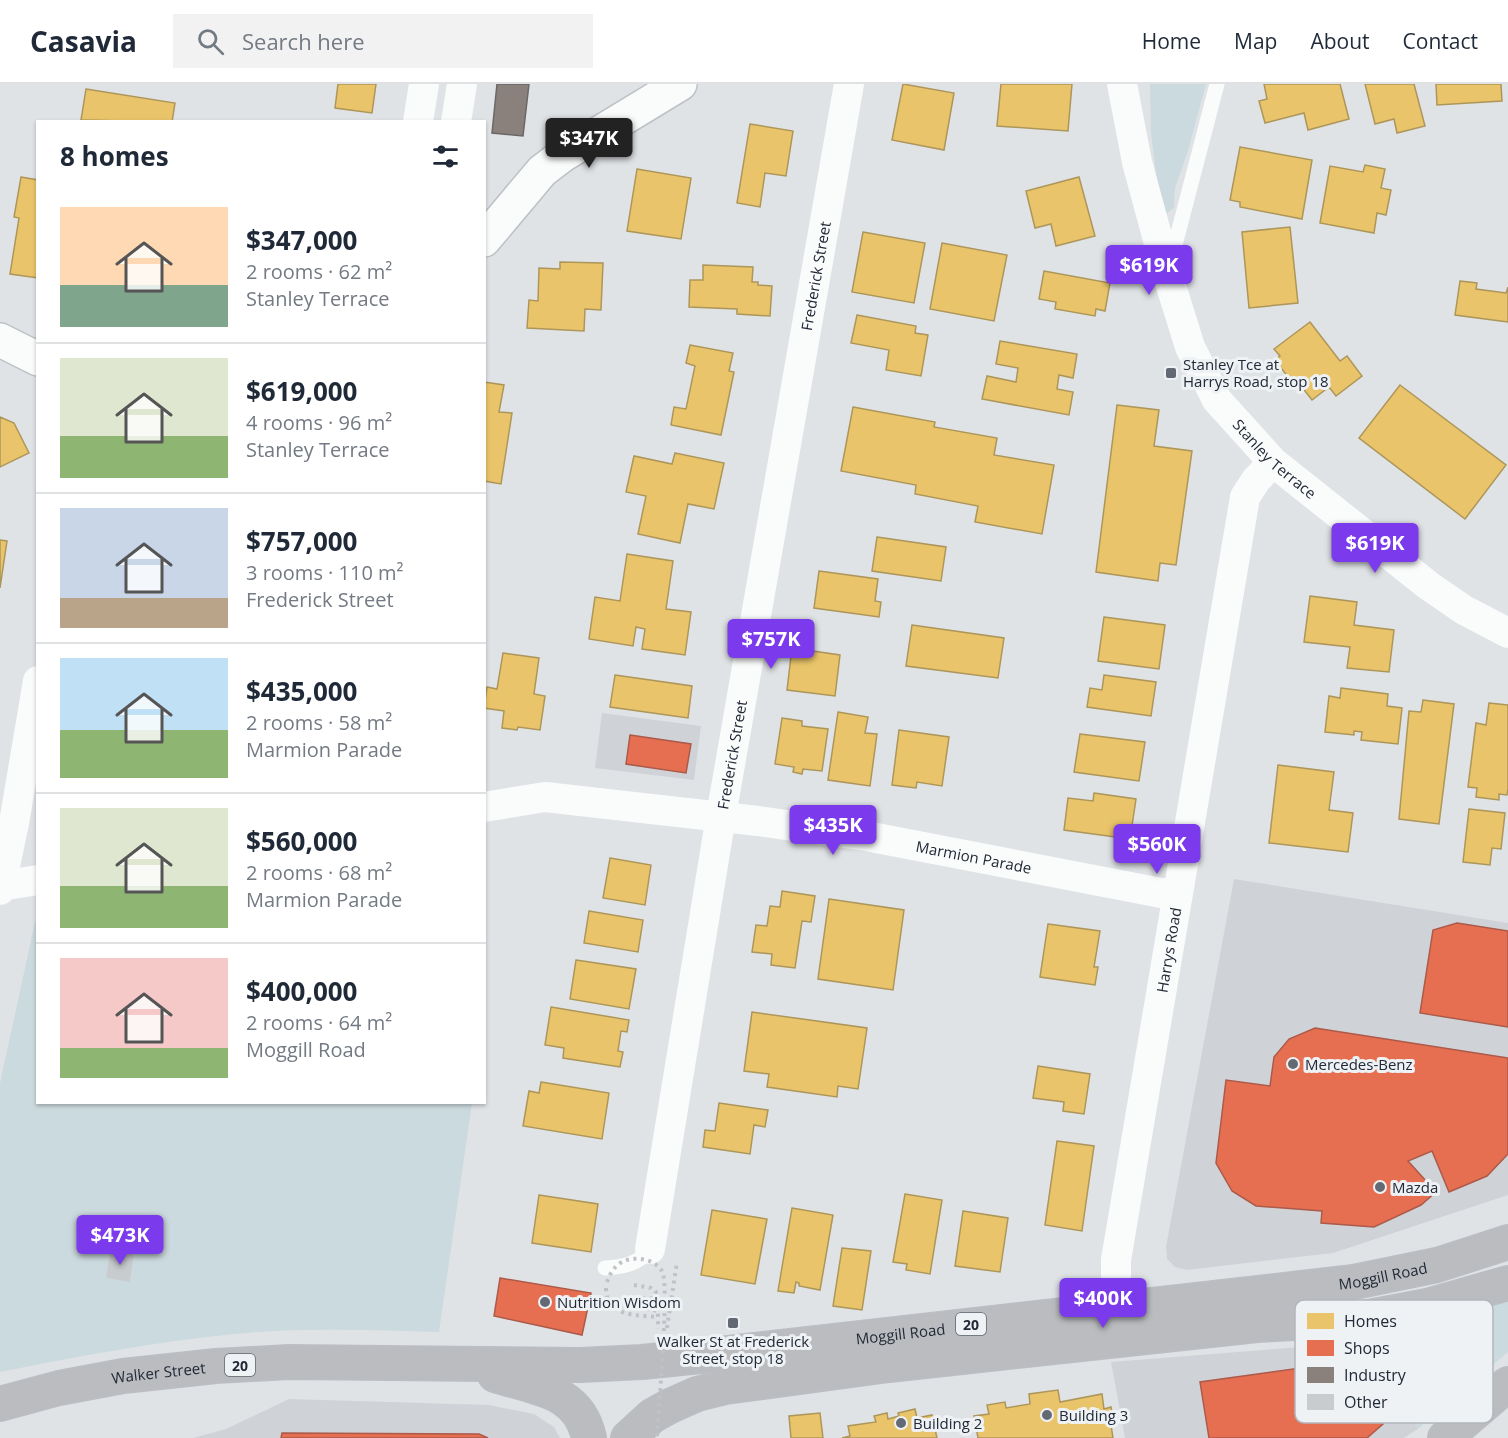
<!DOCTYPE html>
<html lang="en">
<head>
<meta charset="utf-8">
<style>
  :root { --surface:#fff; --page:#f2f2f3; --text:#1f2937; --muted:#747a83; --line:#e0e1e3; --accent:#7c3aed }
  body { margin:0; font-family:"Open Sans",sans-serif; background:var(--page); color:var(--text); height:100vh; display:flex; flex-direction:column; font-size:22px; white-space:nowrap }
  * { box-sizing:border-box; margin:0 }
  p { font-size:20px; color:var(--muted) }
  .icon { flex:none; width:33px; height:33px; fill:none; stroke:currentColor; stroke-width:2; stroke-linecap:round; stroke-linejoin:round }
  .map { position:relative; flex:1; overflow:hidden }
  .drawer { position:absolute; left:36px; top:36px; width:450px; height:984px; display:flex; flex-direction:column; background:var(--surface); border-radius:0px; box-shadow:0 2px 4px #0004 }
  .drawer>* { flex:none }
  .price { position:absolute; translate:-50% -51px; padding:0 14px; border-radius:6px; background:var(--accent); color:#fff; font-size:20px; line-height:39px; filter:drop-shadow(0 2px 3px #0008) }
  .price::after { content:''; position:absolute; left:50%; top:36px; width:18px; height:14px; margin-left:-9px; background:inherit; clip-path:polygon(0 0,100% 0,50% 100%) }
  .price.current { background:#222; color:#fff }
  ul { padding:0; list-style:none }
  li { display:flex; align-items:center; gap:18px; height:150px; padding:0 24px }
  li+li { border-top:2px solid var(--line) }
  li span { display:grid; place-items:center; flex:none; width:168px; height:120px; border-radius:0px; color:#555 }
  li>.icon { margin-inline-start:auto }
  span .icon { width:72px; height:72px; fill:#fffc; stroke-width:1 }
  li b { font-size:26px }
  h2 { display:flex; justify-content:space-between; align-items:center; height:72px; padding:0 24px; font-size:26px }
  header { display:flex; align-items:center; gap:36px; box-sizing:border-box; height:84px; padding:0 30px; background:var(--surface); border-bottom:2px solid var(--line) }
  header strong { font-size:28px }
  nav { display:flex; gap:33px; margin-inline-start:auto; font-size:21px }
  .search { width:420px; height:54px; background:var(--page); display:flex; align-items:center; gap:15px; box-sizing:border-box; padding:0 21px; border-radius:0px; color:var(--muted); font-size:22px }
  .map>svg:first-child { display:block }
  .built { fill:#cfd3d7 }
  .green { fill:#cbdade }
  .homes { fill:#e9c46a; stroke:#ad965a; stroke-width:1.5 }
  .shops { fill:#e76f51; stroke:#ac5a49; stroke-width:1.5 }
  .industry { fill:#8a817c; stroke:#6b6767; stroke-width:1.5 }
  .building { fill:#c9ccce; stroke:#c9cccf; stroke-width:1.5 }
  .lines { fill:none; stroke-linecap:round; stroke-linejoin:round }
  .secondary-casing { stroke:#bdc1c5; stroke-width:36 }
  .highway-casing { stroke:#bbbec3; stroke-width:36 }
  .path { stroke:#bfc2c6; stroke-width:4; stroke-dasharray:3 4.5; stroke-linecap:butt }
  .lane { stroke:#fafbfb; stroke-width:15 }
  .street { stroke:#fafbfb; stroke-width:30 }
  .secondary { stroke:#fafbfb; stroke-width:33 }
  .highway { stroke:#babcc0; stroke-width:33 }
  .path-bridge { stroke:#bfc2c6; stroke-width:4; stroke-dasharray:3 4.5; stroke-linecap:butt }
  .poi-dot { fill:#646a74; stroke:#eef2f5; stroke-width:2 }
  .labels { text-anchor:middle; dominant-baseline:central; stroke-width:6; stroke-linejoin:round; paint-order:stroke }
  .shield { fill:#eef2f5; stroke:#5f656f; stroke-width:1.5 }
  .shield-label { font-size:14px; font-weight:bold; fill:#222936 }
  .street-label { font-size:15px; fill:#222936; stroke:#eef2f5 }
  .poi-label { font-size:15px; fill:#222936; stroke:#eef2f5; text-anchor:start }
  .key { fill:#eef2f5; stroke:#b1b6bc; stroke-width:1.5 }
  .key-label { font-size:16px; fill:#222936 }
</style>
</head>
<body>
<header>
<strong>Casavia</strong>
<div class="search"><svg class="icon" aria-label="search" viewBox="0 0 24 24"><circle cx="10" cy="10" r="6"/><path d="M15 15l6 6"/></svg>Search here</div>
<nav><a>Home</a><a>Map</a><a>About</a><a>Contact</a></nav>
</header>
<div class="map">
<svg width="1508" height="1354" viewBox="0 0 1508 1354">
  <rect width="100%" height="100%" fill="#e0e3e6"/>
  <path class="built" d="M602,629L701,642L694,696L595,684Z
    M1234,795L1508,839V1111L1333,1169L1187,1186L1175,1183L1167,1175L1166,1163Z
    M1376,1257L1418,1345L1404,1354H1125L1111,1278Z
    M289,1315L489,1321L534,1330L554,1343L560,1354H193L226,1345Z"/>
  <path class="green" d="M1150,0H1206L1188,67L1175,104L1174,124L1167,129L1160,122L1151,49Z
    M35,838H37L38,1018L472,1019L439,1248C368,1246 296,1243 225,1251C149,1259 75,1273 0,1288V999Z
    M1508,1212V1268L1418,1345L1376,1257Z"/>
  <path class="homes" d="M338,0H376L372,29L335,24Z
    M903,0L954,9L944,66L892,56Z
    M1001,0H1072L1068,47L997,42Z
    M1264,0H1340L1349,35L1308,46L1304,29L1265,39L1259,17L1267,15Z
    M1365,0H1414L1425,42L1397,49L1394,35L1375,40Z
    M1436,0H1501L1502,17L1437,21Z
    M86,5L175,19L172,38L81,36Z
    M750,40L793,47L786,92L765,89L760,123L737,119Z
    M1240,63L1312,76L1302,135L1240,123V118L1230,116Z
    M1365,81L1385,85L1381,104L1391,106L1386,131L1377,129L1374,149L1320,139L1330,82L1363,88Z
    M637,85L691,94L681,155L627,147Z
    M21,93L38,96V194L10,190L19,134L14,133Z
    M1079,93L1095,152L1056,162L1051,140L1035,144L1026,107Z
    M1290,143L1298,219L1249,224L1242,148Z
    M863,148L925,159L914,219L852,208Z
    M942,159L1007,171L994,237L930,225Z
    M560,178L603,179L601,226L585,225L584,247L527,244L529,216L538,217L539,184L560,185Z
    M703,181L753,183L752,198H758V201L772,202L770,232L737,230V225L689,223L690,196H703Z
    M1044,187L1110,199L1105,227L1096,225L1095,232L1055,225L1056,218L1039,215Z
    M1460,197L1477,199L1476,205L1506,209L1508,203V238L1455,231Z
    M857,231L916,242L915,249L928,251L921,292L886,286L889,266L851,259Z
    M1310,238L1340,277L1347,272L1362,292L1336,312L1329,303L1312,316L1298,298L1294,301L1275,276L1280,272L1274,265Z
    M1000,257L1077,270L1073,294L1059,291L1057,305L1073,308L1069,331L982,315L987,292L1016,298L1018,284L996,280Z
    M690,261L733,269L729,287L734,288L721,351L671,341L674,323L686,325L695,282L686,279Z
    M484,298L504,301L499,328L512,329L501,400L484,397Z
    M1400,301L1506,381L1465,435L1359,354Z
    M1117,321L1159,326L1154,362L1192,367L1176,481L1160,479L1158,497L1096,488Z
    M853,323L935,338L934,343L997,354L994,371L1054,381L1042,450L975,438L978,422L915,410L916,401L841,387Z
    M0,333L14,339L29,369L0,383Z
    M675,369L724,379L714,425L688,420L680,459L638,450L646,412L626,408L634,372L672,380Z
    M877,453L946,463L941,497L872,487Z
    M0,456L7,457L0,504Z
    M627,470L673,477L666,525L691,528L685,571L642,565L645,545L636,543L633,562L589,555L595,513L620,517Z
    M819,487L878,495L875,517L881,518L879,533L814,524Z
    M1310,512L1357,518L1354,541L1394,546L1389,588L1347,584L1350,563L1304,558Z
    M1104,533L1165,541L1159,585L1098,577Z
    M912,541L1004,554L998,594L906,582Z
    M792,564L840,571L835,612L787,606Z
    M503,569L539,574L534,610L545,612L540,646L518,643L517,646L502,644L504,627L484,624L487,603L497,605Z
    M615,591L692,602L688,634L610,623Z
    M1104,591L1156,598L1151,632L1087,623L1090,604L1102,606Z
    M1341,604L1388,610L1387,622L1402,624L1398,660L1361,656L1362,648L1354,647V651L1325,648L1329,612L1340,614Z
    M1423,616L1454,620L1439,740L1399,735L1409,627L1421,628Z
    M1489,619L1508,621V704L1507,711L1499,710V716L1476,713L1477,704L1468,703L1476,639L1486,641Z
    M838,628L868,633L865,649L877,650L870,702L828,696Z
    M782,634L802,637V642L828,645L822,687L803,685L802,690L793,688L794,683L775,680Z
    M899,646L949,653L942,702L917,698L916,704L892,701Z
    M1080,650L1145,658L1139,697L1074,688Z
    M1278,681L1334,688L1329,726L1353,729L1348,768L1269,759Z
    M1094,709L1136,715L1130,755L1064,746L1068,714L1093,717Z
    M1469,725L1505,729L1501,765L1492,764L1490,781L1463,778Z
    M610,774L651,781L645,821L603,814Z
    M782,807L815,812L811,838L802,837L795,884L771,881L772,870L752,868L756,841L767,842L770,822L780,823Z
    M829,815L904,826L893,906L818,895Z
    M589,827L643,836L638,868L584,859Z
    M1048,840L1100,847L1094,883H1098L1095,901L1040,893Z
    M576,876L636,885L629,925L570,915Z
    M551,923L629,936L627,948L621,947L618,967L623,968L620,983L563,974L564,964L545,961Z
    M752,928L867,944L858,1005L838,1002L837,1013L767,1003L769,990L744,987Z
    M1038,982L1090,990L1084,1030L1063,1027L1064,1018L1033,1014Z
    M541,998L609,1009L602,1055L523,1042L529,1007L539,1009Z
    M719,1019L768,1026L765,1043L754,1041L750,1070L703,1063L705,1046L715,1047Z
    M1057,1057L1094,1062L1082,1147L1045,1141Z
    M905,1110L942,1116L930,1190L906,1186L907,1180L893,1178Z
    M539,1111L598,1120L591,1168L532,1159Z
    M792,1124L833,1131L820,1206L799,1202V1199L796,1198L794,1209L778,1207Z
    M712,1126L767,1135L755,1200L701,1191Z
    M963,1127L1008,1134L1000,1188L955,1182Z
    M842,1164L871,1167L862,1226L833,1222Z
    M1058,1306L1060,1318L1102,1310L1104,1325L1111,1323L1114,1340L1111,1341L1113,1354H978L974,1332L989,1330L987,1321L1005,1318L1006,1324L1030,1320L1029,1310Z
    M915,1325L917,1334L932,1331L937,1354H842L850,1352L848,1342L876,1338L874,1332L887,1329L888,1335L899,1332L898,1329Z
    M820,1329L823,1354H791L789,1332Z"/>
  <path class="shops" d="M630,651L691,660L686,689L626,680Z
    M1457,839L1508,847V943L1420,929L1433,846Z
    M1315,944L1508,974V1070L1487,1092L1449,1108L1432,1067L1408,1077L1436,1108L1421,1121L1374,1143L1321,1139L1322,1127L1256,1122L1232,1107L1216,1079L1226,996L1270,1002L1274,973L1289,955Z
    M500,1194L591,1209L582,1251L494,1232Z
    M1358,1276L1383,1340L1367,1354H1209L1200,1298Z
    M282,1349L479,1350L488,1354H281Z"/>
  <path class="industry" d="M497,0H529L523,52L492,49Z"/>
  <path class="building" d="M111,1168L133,1171L129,1197L107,1193Z"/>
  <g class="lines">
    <g class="secondary-casing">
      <path id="secondary" d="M484,156L542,87L563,71L680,0
        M0,256L38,275"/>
    </g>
    <g class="highway-casing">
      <g id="highway">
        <path d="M495,1291C536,1304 579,1306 589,1354"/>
        <path id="s5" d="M0,1320L59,1304L123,1292L216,1282L289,1278L580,1281L642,1278L711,1271L1354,1198L1437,1181L1508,1158"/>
        <path d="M628,1354L652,1332L670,1322L697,1310L725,1303L889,1281L1257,1241L1353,1236L1427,1222L1508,1199"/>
        <path d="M1445,1354L1508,1300"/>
      </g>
    </g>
    <path class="path" d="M634,1201L651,1204L656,1208L653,1214L636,1215L633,1219L636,1223L658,1227V1245
      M606,1204C606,1233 637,1231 658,1233
      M667,1244L677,1178
      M1412,1257C1438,1264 1454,1285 1446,1311"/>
    <path class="lane" d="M1170,180L1217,0
      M605,1184C623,1183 639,1180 650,1165"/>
    <g class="street">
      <path id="s1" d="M1122,0L1137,78L1167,189L1190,263L1217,316L1273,378L1429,502L1464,526L1508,549"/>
      <path d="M418,38L424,0"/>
      <path d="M456,38L462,0"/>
      <path id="s2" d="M484,723L545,713L758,737L866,752L1177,812"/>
      <path d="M0,802L38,796"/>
      <path d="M0,806L14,739L38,597"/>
      <path id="s3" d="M650,1165L721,732L849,0"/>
      <path id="s4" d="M1128,1247L1116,1202V1176L1245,413L1256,396L1273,378"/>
    </g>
    <use href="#secondary" class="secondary"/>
    <use href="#highway" class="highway"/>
    <path class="path-bridge" d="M607,1198C610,1189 615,1181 624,1177C636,1172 654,1175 662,1187C670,1201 658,1329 657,1354"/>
  </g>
  <g class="poi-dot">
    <rect x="1165" y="283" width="12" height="12" rx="3"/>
    <circle cx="1293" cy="980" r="6"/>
    <circle cx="1380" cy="1103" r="6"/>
    <circle cx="545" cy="1218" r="6"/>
    <rect x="727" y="1233" width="12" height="12" rx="3"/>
    <circle cx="1047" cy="1331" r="6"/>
    <circle cx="901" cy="1339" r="6"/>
  </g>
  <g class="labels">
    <g class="shield">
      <rect x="956" y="1229" width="30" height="22" rx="4.5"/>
      <rect x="225" y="1270" width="30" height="22" rx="4.5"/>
    </g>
    <g class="shield-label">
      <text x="971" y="1240">20</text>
      <text x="240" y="1281">20</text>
    </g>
    <g class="street-label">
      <text stroke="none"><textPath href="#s3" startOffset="987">Frederick Street</textPath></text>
      <text stroke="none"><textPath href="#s1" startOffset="414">Stanley Terrace</textPath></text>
      <text stroke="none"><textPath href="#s3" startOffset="501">Frederick Street</textPath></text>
      <text stroke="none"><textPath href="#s2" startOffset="495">Marmion Parade</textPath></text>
      <text stroke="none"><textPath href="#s4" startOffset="387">Harrys Road</textPath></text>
      <text stroke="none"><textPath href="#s5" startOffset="1392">Moggill Road</textPath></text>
      <text stroke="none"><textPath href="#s5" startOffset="906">Moggill Road</textPath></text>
      <text stroke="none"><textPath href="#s5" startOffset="162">Walker Street</textPath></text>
    </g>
    <g class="poi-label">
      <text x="1183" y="280">Stanley Tce at<tspan x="1183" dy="17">Harrys Road, stop 18</tspan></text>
      <text x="1305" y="980">Mercedes-Benz</text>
      <text x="1392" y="1103">Mazda</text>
      <text x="557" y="1218">Nutrition Wisdom</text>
      <text x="733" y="1257" text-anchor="middle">Walker St at Frederick<tspan x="733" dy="17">Street, stop 18</tspan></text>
      <text x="1059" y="1331">Building 3</text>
      <text x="913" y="1339">Building 2</text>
    </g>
  </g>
  <rect x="1295" y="1216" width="198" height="123" rx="9" class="key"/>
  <rect x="1307" y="1229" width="27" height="16" fill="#e9c46a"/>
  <rect x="1307" y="1256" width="27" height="16" fill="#e76f51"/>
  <rect x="1307" y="1283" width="27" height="16" fill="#8a817c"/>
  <rect x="1307" y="1310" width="27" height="16" fill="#c9ccce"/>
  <g class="key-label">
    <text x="1344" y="1243">Homes</text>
    <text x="1344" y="1270">Shops</text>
    <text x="1344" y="1297">Industry</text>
    <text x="1344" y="1324">Other</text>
  </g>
</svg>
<b class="price current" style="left:589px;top:85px">$347K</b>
<b class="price" style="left:1149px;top:212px">$619K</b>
<b class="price" style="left:1375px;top:490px">$619K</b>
<b class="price" style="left:771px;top:586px">$757K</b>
<b class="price" style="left:833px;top:772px">$435K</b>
<b class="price" style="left:1157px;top:791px">$560K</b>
<b class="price" style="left:120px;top:1182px">$473K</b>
<b class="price" style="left:1103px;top:1245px">$400K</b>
<section class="drawer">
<h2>8 homes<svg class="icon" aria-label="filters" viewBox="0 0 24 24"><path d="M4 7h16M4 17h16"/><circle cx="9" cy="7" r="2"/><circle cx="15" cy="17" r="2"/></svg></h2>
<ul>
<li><span style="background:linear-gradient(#ffd9b3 65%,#7fa58c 0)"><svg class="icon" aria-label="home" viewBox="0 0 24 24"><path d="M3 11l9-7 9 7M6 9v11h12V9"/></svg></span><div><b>$347,000</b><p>2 rooms · 62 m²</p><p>Stanley Terrace</p></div></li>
<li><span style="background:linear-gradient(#dfe7d0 65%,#8fb573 0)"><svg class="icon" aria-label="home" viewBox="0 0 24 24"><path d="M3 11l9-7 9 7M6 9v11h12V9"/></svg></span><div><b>$619,000</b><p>4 rooms · 96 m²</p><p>Stanley Terrace</p></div></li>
<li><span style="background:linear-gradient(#c9d6e8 75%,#b9a48a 0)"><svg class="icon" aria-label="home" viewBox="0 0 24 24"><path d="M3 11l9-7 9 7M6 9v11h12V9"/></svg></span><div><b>$757,000</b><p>3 rooms · 110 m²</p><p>Frederick Street</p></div></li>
<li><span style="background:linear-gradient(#bfe0f5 60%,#8fb573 0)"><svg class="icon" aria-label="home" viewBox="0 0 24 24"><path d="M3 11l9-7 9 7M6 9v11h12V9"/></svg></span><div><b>$435,000</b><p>2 rooms · 58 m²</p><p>Marmion Parade</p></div></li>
<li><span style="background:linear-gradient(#dfe7d0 65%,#8fb573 0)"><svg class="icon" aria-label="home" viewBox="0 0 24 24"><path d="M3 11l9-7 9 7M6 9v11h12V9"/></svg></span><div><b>$560,000</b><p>2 rooms · 68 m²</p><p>Marmion Parade</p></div></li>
<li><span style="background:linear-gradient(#f6c9c9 75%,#8fb573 0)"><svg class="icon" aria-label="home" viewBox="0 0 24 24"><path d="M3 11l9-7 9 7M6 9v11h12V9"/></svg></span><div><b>$400,000</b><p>2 rooms · 64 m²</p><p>Moggill Road</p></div></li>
</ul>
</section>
</div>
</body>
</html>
